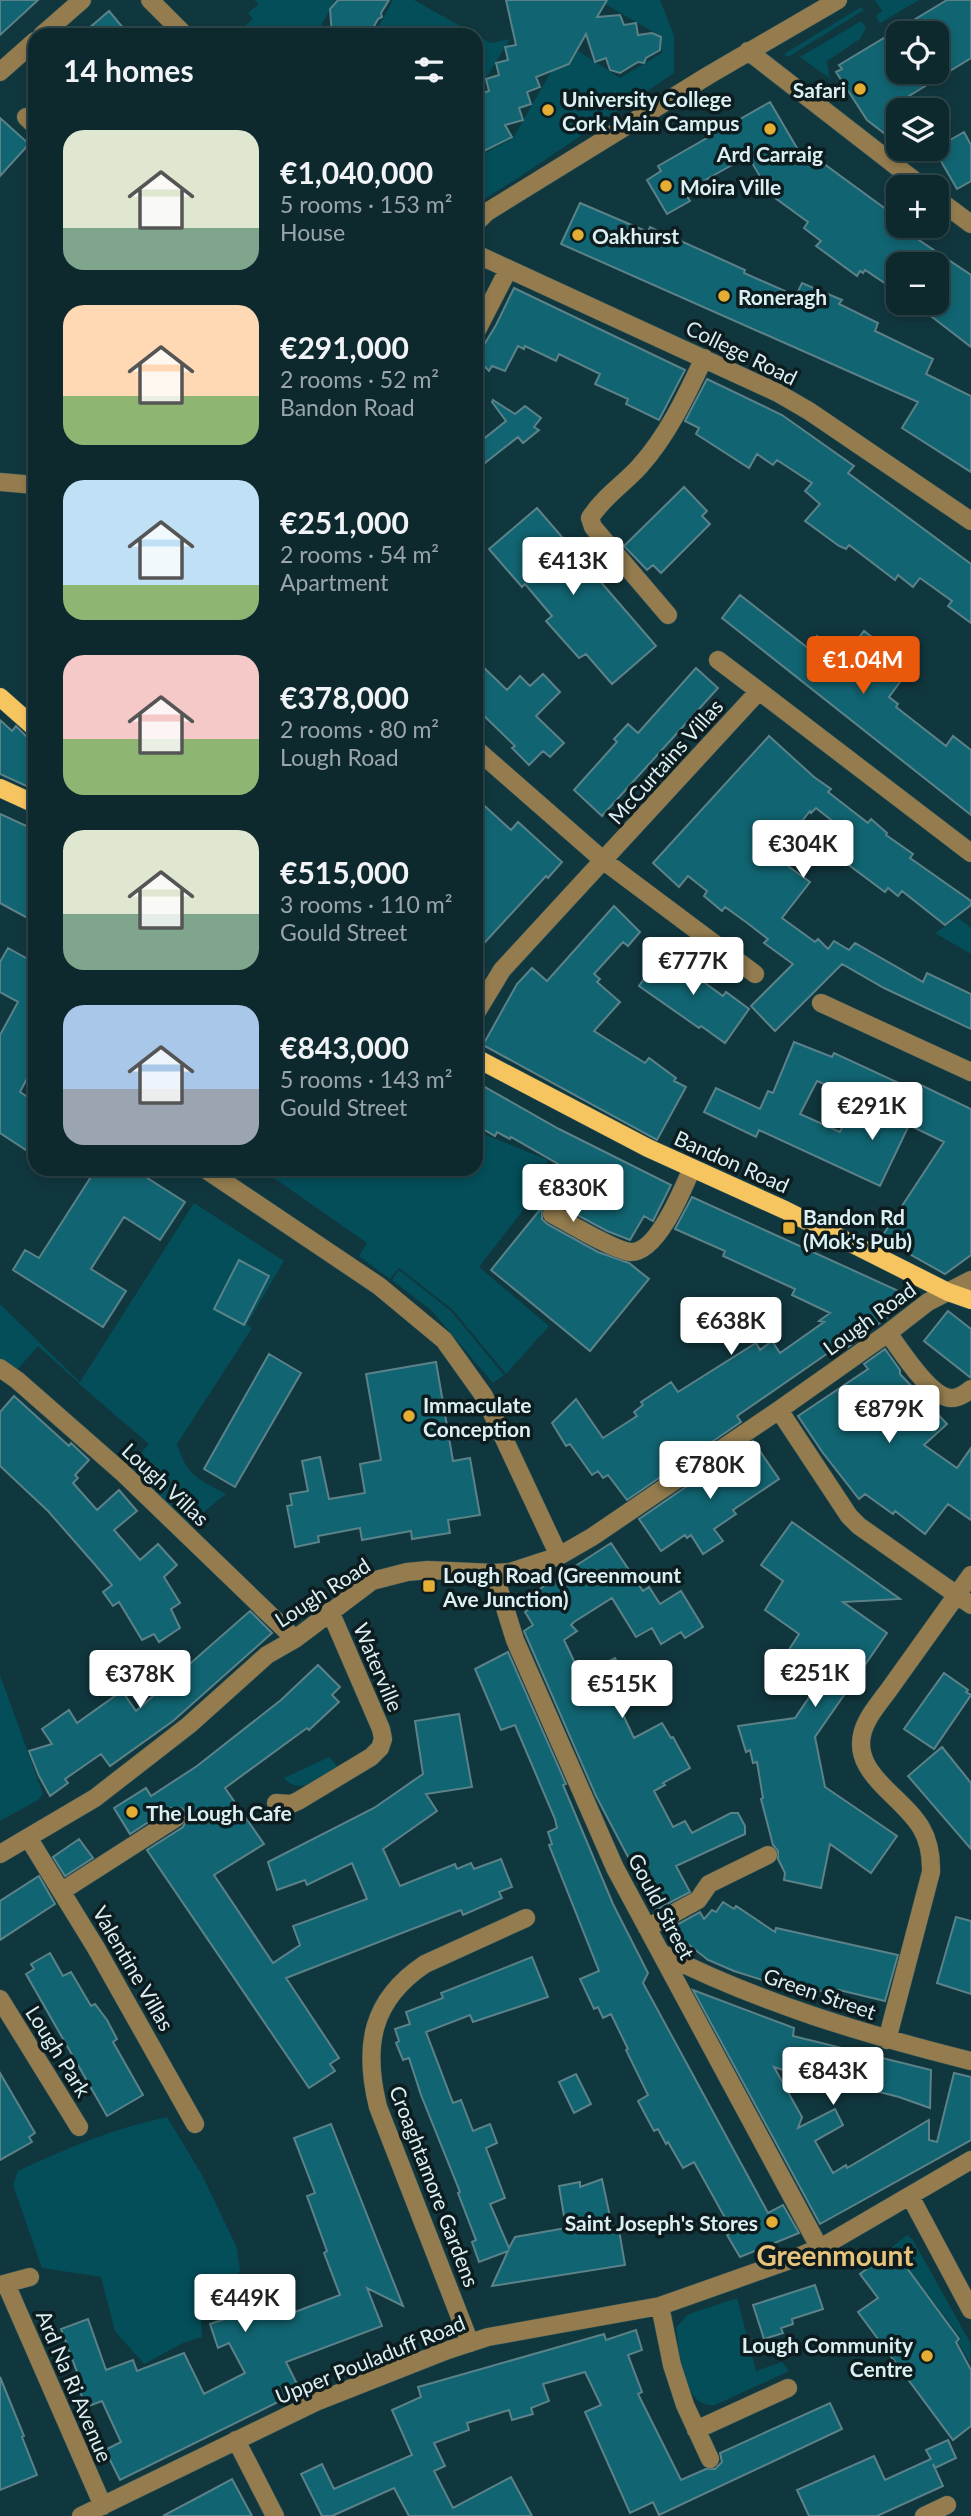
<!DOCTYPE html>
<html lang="en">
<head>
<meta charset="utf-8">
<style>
  :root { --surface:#0d292e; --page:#163136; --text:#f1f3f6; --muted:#9aa6aa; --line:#2d454a; --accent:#ea580c }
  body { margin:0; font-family:Lato,sans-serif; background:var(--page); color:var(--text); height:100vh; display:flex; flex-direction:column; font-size:26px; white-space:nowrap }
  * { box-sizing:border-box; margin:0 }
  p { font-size:23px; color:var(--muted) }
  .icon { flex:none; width:38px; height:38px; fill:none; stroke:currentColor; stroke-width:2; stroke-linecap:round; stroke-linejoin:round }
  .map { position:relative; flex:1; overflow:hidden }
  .side { position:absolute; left:28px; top:28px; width:455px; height:1148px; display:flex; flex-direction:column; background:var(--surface); border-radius:21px; box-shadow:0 4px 10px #0003,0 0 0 2px var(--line) }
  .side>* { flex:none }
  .fabs { position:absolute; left:886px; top:21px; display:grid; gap:14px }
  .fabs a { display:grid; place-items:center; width:63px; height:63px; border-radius:14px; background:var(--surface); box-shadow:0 4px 10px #0003,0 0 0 2px var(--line); font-size:35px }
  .price { position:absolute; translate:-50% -60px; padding:0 16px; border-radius:7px; background:#fff; color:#222; font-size:23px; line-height:46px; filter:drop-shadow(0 2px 4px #0008) }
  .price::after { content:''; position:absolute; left:50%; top:42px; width:21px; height:16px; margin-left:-10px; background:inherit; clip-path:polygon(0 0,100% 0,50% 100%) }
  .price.current { background:var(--accent); color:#fff }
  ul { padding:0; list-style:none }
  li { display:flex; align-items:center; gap:21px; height:175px; padding:0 35px }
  li span { display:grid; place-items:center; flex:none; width:196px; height:140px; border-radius:21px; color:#555 }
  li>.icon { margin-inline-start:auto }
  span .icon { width:84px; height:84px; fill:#fffc; stroke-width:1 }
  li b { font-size:30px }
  h2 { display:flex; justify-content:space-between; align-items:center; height:84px; padding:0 35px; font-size:30px }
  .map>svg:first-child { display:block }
  .green { fill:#034e59 }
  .building { fill:#116471; stroke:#5c8289; stroke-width:2; fill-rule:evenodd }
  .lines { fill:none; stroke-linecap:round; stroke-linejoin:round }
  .minor-casing { stroke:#31555b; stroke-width:19 }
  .major-casing { stroke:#31555b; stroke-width:19 }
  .minor { stroke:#947c4e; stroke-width:18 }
  .major { stroke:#f7c560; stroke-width:18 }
  .poi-dot { fill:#e4ae35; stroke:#0d1c1f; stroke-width:2.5 }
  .labels { text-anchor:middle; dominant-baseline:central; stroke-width:7; stroke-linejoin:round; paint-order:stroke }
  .poi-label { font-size:21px; font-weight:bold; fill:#dcf0f4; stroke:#0d1c1f; text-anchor:start }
  .street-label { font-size:21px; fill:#dcf0f4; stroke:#0d1c1f }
  .district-label { font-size:28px; font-weight:bold; fill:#e8c37b; stroke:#0d1c1f }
</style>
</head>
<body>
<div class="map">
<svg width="971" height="2516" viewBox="0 0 971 2516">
  <rect width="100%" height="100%" fill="#11373e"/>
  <path class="green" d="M255,0H335L316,35H256L246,25L253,19L248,13L259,4Z
    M393,0H414L476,35H374Z
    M608,0H660L674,36V73L518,178L476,204V158L513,138L559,58L570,65L578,51L620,78L662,53V37L605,4Z
    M875,0H919L880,23L876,16L882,11Z
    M861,7L864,10L788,57L784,54Z
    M861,21L866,28L860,39L827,61L829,76L832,80L800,57Z
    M476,35L491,43L510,39L476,94Z
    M958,918L971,928V954L935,933Z
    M476,1131L548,1160L535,1194L544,1201L535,1213L527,1205L479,1267L549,1326L506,1374L453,1310L399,1268L390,1279L359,1256L367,1243L261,1169H476Z
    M194,1203L284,1261L247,1324L252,1328L177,1444C187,1476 198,1479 226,1494L186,1526L130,1466L149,1444L93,1396L38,1346L16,1371L0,1358V1304L80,1382Z
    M399,1270L451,1311L504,1375L493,1383L431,1310L392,1280Z
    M0,1675L43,1794L38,1800L0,1821Z
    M329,1757L338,1767C322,1777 300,1797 284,1778Z
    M167,2117L202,2175L237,2248L240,2271L230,2282L216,2281L200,2300L202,2337L183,2343L144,2364L115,2331L101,2277L42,2268L13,2185L18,2171C66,2148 116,2128 167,2117Z
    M907,2235L913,2240L971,2344L970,2363L958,2342L961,2338L892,2247Z
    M737,2298L756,2371L782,2362L789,2371L715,2405C682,2409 680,2352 676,2328L686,2316L692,2313Z"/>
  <path class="building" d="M0,0H38L0,35Z
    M338,0H389L381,13L382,17L378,19L369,35H332L330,9Z
    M506,0H607L597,17L620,15L624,25L636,23L638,35L652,33L661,37L660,50L646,58L644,63L638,62L620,73L610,70L606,58L595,62L586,34L569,64L536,77L540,87L527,92L531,104L519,108L523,120L505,125L512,137L476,155V95L489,91L486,79L499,75L496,63L508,60L505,47L516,45Z
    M947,0H971V58L909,96L918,110H898V144L867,120L836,72L842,69L839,65ZM898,33H936V72H898Z
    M109,11L129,35H81Z
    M770,102L804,160L809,153L898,218V226H907L916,232L913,236L971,275V347L914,303H936V264H898V292L865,270L863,273L860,271L857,276L816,246L821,241L804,228L808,222L771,195L748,156L684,192L690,201L667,214L647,180L661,171L658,166Z
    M0,118L29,144L0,176Z
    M964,132L971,145V181L957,189L934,149Z
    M580,203L648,232L650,227L745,270L744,273L796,296L802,283L842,300L839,304L878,323L875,331L933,359L926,374L971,396V472L902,428L918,402L561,244Z
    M514,288L685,370L659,420L626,404L628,399L595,384L600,374L559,354L556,361L525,346L524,349L518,346L505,371L492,366L489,371L476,358L496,325Z
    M707,379L782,415L854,466L848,473L971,564V623L948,606L952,601L920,578L913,587L898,575L895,580L849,545L846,549L839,546L805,521L820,504L805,491L812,483L777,460L773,465L757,454L749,468L696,434L699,428L685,421Z
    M493,400L515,414L525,406L541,418L534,427L539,430L523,443L518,437L476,470V445L506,421L492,402Z
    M684,487L707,511L702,516L710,524L661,573L653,565L647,570L624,546Z
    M537,508L656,646L612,684L586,654L579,658L546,621L552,616L525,584L522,587L489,549Z
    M740,595L808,648L817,636L844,657L864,631L911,667L889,697L898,704L896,707L946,746L953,736L971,750V815L722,618Z
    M476,660L507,690L520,676L530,686L543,674L560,692L536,716L564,743L550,757L543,751L529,765L512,748L515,746L476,708Z
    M696,668L718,688L602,816L574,790L617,742L614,739L628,724L638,733Z
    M0,720L12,731L16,726L27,737L35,739V790L0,774Z
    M769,736L814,777L831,789L828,792L868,823L871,819L887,833L886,835L913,854L910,858L971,901V905L945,925L902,891L898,896L888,888L885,892L842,860L847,850L836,842L845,831L816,808L811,813L810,811L787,840L794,846L781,861L810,882L782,918L815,942L818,939L828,949L834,941L849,950L855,943L923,982L927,973L971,994V1029L884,988L842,964L775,1031L751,1006L793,964L764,943L768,939L746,922L725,907L722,911L704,896L707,891L688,876L679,887L653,863Z
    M476,798L511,830L518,822L562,862L548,878L546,876L476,952Z
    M0,814L35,830V922L0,903Z
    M614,906L640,932L628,946L623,942L594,974L600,979L597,982L620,1002L594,1031L645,1063L649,1058L676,1078L674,1081L686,1087L657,1140L483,1045L517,984L532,968L547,981Z
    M8,948L35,963V1063L20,1092L35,1102V1156L0,1133V1035L18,1002L0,992V962Z
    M666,948L686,962L683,967L723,996L726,992L749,1009L725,1043L701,1026L699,1028L639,986Z
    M794,1042L832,1057L834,1053L918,1092L921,1085L971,1109V1255L945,1274L881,1238L944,1142L909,1125L880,1186L759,1130L756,1137L704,1112L716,1088L760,1109L768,1091L773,1093ZM817,1081L856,1098L840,1132L800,1114Z
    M476,1082L559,1129L671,1185L653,1221L644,1216L630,1240L607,1231L557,1204H547L542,1209V1219L547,1224L598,1252L629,1263L649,1279L590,1351L491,1270L547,1201L541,1198L558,1164L511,1137L510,1139L497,1132L495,1136L476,1125Z
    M96,1169H133L185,1202L160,1240L124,1217L91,1269L126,1291L103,1327L13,1270L25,1250L39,1258Z
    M692,1197L903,1293L902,1306L848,1347L844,1342L737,1416L741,1422L627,1500L608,1475L603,1478L598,1471L592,1475L570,1444L566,1446L552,1423L576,1399L603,1438L637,1416L634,1412L643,1405L641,1402L671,1382L678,1392L756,1343L760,1350L772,1341L780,1353L824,1322L819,1321L830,1313L792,1295L795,1289L723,1256L725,1251L675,1229Z
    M239,1260L269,1276L244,1325L214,1309Z
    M948,1311L971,1329V1378L924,1341Z
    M885,1349L900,1370V1374L947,1424L924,1445L957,1468L971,1448V1520L948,1504L925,1534L895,1511L893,1514L865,1494L859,1499L823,1453L798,1416L868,1369L864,1364Z
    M269,1354L301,1373L235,1487L204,1469Z
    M436,1362L453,1461L470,1458L480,1515L448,1520L450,1533L412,1539L411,1531L362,1540L360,1528L318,1536L319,1542L295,1547L287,1506L292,1505L290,1494L308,1491L302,1461L320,1457L329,1499L365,1493L360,1464L381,1460L366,1374Z
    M14,1396L69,1446L71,1443L89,1460L75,1475L78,1478L73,1483L97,1510L119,1490L137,1511L114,1530L140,1560L158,1544L177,1565L164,1577L180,1603L171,1609L180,1628L159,1642L154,1634L142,1640L119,1602L113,1606L103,1592L112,1585L97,1567L48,1511L0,1466V1412Z
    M753,1441L779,1479L733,1510L736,1514L714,1529L723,1541L703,1554L691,1535L687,1538L685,1535L661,1551L639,1519Z
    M792,1522L900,1599L843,1602L887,1633L815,1737L825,1787L897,1836L871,1873L830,1844L821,1888L784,1880L785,1873L778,1859V1851L773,1845L761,1799L763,1798L757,1762L753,1763L750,1750L746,1752L738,1726L795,1718L812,1693L802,1686L808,1678L783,1659L799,1634L765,1610L783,1581L761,1565Z
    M611,1543L643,1591L649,1587L660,1604L681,1591L703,1627L685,1638L681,1632L661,1644L652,1628L636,1637L612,1598L574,1622L571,1625L577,1631L564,1640L581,1676L615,1658L625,1676L609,1685L634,1738L662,1723L671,1738L673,1737L690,1768L663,1783L665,1785L654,1791L673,1827L685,1821L692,1833L731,1813H738L745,1826V1834L676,1866L690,1892L656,1910L596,1796L524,1631L533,1625L525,1612L535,1605L529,1596Z
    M250,1611L272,1633L173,1721L110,1766L101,1754L65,1779L68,1783L50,1796L39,1776L29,1751L52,1744L42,1729L69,1710L77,1723L122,1691L136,1711Z
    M508,1652L566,1784L563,1785L613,1904L648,1973L643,1983L768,2213L783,2205L799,2233L740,2257L727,2235L733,2232L694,2162L683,2168L668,2142L666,2144L658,2129L654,2131L638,2101L648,2095L626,2050L628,2049L611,2014L603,2018L598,2007L594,2009L580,1979L599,1971L549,1845L552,1844L548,1832L557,1828L555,1819L515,1725L501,1730L475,1669Z
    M318,1665L340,1687L332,1695L339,1702L309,1730L307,1728L225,1788L264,1844L214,1875L273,1963L300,1945L293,1926L367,1899L352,1863L307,1885L305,1880L277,1890L268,1862L374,1808L423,1774L415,1721L459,1714L472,1787L426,1794L437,1811L383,1849L400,1886L455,1864L457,1869L471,1863L474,1869L501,1859L512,1887L499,1892L502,1898L463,1915L461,1910L286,1978L339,2058L330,2064L335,2071L309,2088L147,1850L183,1827L187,1818L185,1811L181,1808H170L130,1834L114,1808L146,1788L151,1796L197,1766L281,1700Z
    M944,1673L968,1690L966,1692L971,1695L934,1749L904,1729Z
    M942,1747L971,1783V1849L908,1776Z
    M79,1839L93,1858L65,1876L53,1857Z
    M39,1876L55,1904L0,1940V1901Z
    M723,1902L734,1909L736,1906L775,1932L776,1928L898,1955L885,2001L839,1990L838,1995L804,1987L769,1982L734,1971L708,1960L669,1929L700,1912L704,1919L712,1910L716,1912Z
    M956,1917L971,1921V1994L937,1983Z
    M50,1953L63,1976L71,1972L91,2006L95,2004L107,2020L117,2039L113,2042L143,2095L107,2116L26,1974L34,1969L31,1964Z
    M532,1957L548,1997L473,2022L470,2015L426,2032L453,2103L461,2100L473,2131L490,2124L497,2143L486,2148L505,2198L490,2204L509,2248L515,2237L566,2228L559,2186L580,2182V2187L602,2179L613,2231L619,2230L625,2265L492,2286L508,2251L479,2262L472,2242L476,2240L458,2193L460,2192L421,2095L409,2058L403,2060L396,2043L399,2041L395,2029L410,2024L406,2012L443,1998L441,1993Z
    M693,1990L794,2028L793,2036L931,2070L930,2108L899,2097L852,2085L854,2071L821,2061L816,2075L820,2082L774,2067L802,2117L798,2128L835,2109L843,2125L815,2141L833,2173L846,2165L847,2168L929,2120V2140L937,2142L954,2073L971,2077V2140L820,2224Z
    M0,2073L35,2133L29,2137L32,2142L0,2160Z
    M576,2074L591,2104L574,2113L559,2082Z
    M331,2124L403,2306L367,2288L382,2326L286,2362L297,2384L290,2387L294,2394L120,2480L105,2450L121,2442L102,2401L86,2407L79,2389L83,2388L61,2329L88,2319L106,2370L133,2360L137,2371L184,2353L204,2394L245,2373L229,2343L218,2348L210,2324L274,2303L278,2314L293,2308L295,2312L340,2295L324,2253L327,2251L307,2196L315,2193L294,2138Z
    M893,2249L959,2339L956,2342L971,2370V2426L953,2440L858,2312L878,2298L860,2274Z
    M815,2285L823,2309L792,2319L793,2324L781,2328L783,2333L764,2339L753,2305Z
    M636,2330L642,2350L628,2355L642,2392L638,2394L681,2480L706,2469H715L722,2462L720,2453L830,2403L842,2429L659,2515L653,2502L630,2513L585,2412L601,2405L585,2372L543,2384L549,2401L531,2408L533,2414L512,2420L509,2410L467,2423L469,2430L434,2443L445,2466L434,2471L453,2508L511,2477L532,2516H409L394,2488L332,2516H322L301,2474L322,2464L334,2489L412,2455L392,2410L421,2397L418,2387L604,2334L606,2340Z
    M0,2377L24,2436L22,2437L37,2475L0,2490Z
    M948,2440L956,2458L935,2468L933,2464L943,2486L877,2516H809L797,2490L874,2456L885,2480L931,2459L926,2450Z
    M232,2479L252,2516H163L210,2491Z"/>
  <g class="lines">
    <g class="minor-casing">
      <path id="minor" d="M150,0L185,35
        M42,35L82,0
        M748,51L923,187
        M0,72L35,41
        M26,117L35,126
        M936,198L971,224
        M476,223L487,212L709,75L838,0
        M476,254L778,393L809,411L971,521
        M476,332L508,270
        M0,482L35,485
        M668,615L593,527L590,518C603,497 624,484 640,466C668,435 686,396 704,358
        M718,660L759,691
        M476,749L604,861L755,974
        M821,1003L971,1072
        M476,1013L502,970L759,691L971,853
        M205,1169L379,1286L444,1340L484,1396L559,1556
        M552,1214C569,1223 613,1250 630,1252C657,1254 683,1189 692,1168
        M888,1333C900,1349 929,1396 950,1398C958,1399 966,1393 971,1389
        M0,1368L17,1380L123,1473L295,1639
        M779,1410L849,1516L859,1526L971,1605
        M494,1573L515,1640L615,1868L819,2247
        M276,1803L291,1804L298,1801L371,1757L380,1748L383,1739L381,1729L330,1611
        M29,1839L96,1948L195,2124
        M0,1854L95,1798L189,1725L267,1655L295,1639L372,1581L407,1572L428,1570L494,1573L510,1572L559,1556L592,1537L779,1410L888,1333L928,1302L971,1280
        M62,1891L176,1818
        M647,1928L698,1900L709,1884L768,1855
        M661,1953C760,2003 863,2034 971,2061
        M0,1999L79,2127
        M887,2040L931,1872C932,1831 915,1817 887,1790C872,1775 857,1758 862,1735C866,1716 883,1699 893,1684C919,1648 945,1611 971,1575
        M910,2196L971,2310
        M6,2284L103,2506
        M0,2285L30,2277
        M660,2306L672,2365L685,2405L710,2459
        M470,2343L378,2107C363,2046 371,2000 425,1964L526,1918
        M696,2430L788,2388
        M236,2440L275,2516
        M81,2516L316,2402L448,2350L488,2337L660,2306L796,2258L827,2244L971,2160
        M924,2516L947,2505"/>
    </g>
    <g class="major-casing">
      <path id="major" d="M0,697L35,728
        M0,788L35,804
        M476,1058L648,1148L785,1210L948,1292L971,1300"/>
    </g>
    <use href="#minor" class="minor"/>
    <use href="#major" class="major"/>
  </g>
  <g class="poi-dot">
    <circle cx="860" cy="89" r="7"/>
    <circle cx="548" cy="110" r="7"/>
    <circle cx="770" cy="129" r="7"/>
    <circle cx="666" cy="186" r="7"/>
    <circle cx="578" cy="235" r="7"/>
    <circle cx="724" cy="296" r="7"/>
    <rect x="782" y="1221" width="14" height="14" rx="3.5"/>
    <circle cx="409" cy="1416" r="7"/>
    <rect x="422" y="1579" width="14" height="14" rx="3.5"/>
    <circle cx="132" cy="1812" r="7"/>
    <circle cx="772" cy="2222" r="7"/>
    <circle cx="927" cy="2356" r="7"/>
  </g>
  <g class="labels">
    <g class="poi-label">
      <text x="846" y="89" text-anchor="end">Safari</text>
      <text x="562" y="98">University College<tspan x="562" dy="24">Cork Main Campus</tspan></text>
      <text x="770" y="153" text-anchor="middle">Ard Carraig</text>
      <text x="680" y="186">Moira Ville</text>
      <text x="592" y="235">Oakhurst</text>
      <text x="738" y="296">Roneragh</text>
      <text x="803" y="1216">Bandon Rd<tspan x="803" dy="24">(Mok's Pub)</tspan></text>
      <text x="423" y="1404">Immaculate<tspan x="423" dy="24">Conception</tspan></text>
      <text x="443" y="1574">Lough Road (Greenmount<tspan x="443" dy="24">Ave Junction)</tspan></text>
      <text x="146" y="1812">The Lough Cafe</text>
      <text x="758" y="2222" text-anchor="end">Saint Joseph's Stores</text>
      <text x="913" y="2344" text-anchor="end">Lough Community<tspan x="913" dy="24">Centre</tspan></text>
    </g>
    <g class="street-label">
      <text transform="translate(742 352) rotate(26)">College Road</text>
      <text transform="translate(665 761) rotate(-48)">McCurtains Villas</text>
      <text transform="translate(732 1161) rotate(24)">Bandon Road</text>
      <text transform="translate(869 1318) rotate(-36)">Lough Road</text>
      <text transform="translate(166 1484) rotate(43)">Lough Villas</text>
      <text transform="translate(322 1592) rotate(-33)">Lough Road</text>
      <text transform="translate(379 1667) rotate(67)">Waterville</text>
      <text transform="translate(662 1906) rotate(62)">Gould Street</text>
      <text transform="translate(134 1968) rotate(60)">Valentine Villas</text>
      <text transform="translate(820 1993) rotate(19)">Green Street</text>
      <text transform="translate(59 2051) rotate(58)">Lough Park</text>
      <text transform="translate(435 2186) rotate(69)">Croaghtamore Gardens</text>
      <text transform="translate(370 2359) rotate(-22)">Upper Pouladuff Road</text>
      <text transform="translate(75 2386) rotate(67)">Ard Na Ri Avenue</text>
    </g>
    <g class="district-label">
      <text x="835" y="2255">Greenmount</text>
    </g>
  </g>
</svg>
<div class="fabs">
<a><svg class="icon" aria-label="locate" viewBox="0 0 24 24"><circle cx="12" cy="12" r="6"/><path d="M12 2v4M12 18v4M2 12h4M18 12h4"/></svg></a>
<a><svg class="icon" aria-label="layers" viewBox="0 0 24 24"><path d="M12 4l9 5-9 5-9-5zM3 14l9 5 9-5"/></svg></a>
<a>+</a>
<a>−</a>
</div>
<b class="price" style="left:573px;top:597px">€413K</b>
<b class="price current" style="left:863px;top:696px">€1.04M</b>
<b class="price" style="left:803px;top:880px">€304K</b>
<b class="price" style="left:693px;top:997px">€777K</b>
<b class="price" style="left:872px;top:1142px">€291K</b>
<b class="price" style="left:573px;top:1224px">€830K</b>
<b class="price" style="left:731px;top:1357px">€638K</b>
<b class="price" style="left:889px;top:1445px">€879K</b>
<b class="price" style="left:710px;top:1501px">€780K</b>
<b class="price" style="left:815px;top:1709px">€251K</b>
<b class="price" style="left:140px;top:1710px">€378K</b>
<b class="price" style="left:622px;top:1720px">€515K</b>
<b class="price" style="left:833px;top:2107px">€843K</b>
<b class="price" style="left:245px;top:2334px">€449K</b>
<section class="side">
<h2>14 homes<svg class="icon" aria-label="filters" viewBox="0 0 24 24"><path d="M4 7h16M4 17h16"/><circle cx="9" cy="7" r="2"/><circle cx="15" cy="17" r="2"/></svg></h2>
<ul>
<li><span style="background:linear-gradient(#dfe7d0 70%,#7fa58c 0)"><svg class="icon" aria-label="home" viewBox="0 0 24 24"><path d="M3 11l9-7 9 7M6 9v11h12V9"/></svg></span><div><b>€1,040,000</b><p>5 rooms · 153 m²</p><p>House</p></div></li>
<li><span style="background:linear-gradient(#ffd9b3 65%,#8fb573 0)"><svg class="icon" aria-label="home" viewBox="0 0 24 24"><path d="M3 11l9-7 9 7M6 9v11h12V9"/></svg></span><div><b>€291,000</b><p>2 rooms · 52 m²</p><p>Bandon Road</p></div></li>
<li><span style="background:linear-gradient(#bfe0f5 75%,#8fb573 0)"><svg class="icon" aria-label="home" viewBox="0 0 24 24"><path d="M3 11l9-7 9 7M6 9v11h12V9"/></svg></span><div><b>€251,000</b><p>2 rooms · 54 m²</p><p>Apartment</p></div></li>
<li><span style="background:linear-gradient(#f6c9c9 60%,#8fb573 0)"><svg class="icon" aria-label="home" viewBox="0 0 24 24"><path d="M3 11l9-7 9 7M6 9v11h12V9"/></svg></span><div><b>€378,000</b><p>2 rooms · 80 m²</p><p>Lough Road</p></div></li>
<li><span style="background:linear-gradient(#dfe7d0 60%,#7fa58c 0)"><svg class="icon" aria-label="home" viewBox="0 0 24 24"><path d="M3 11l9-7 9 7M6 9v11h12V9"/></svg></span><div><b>€515,000</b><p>3 rooms · 110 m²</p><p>Gould Street</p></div></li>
<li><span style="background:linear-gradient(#a9c7e8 60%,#9aa5b1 0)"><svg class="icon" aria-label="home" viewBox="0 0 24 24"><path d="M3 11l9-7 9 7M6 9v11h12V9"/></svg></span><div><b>€843,000</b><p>5 rooms · 143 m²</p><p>Gould Street</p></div></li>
</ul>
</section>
</div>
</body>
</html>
